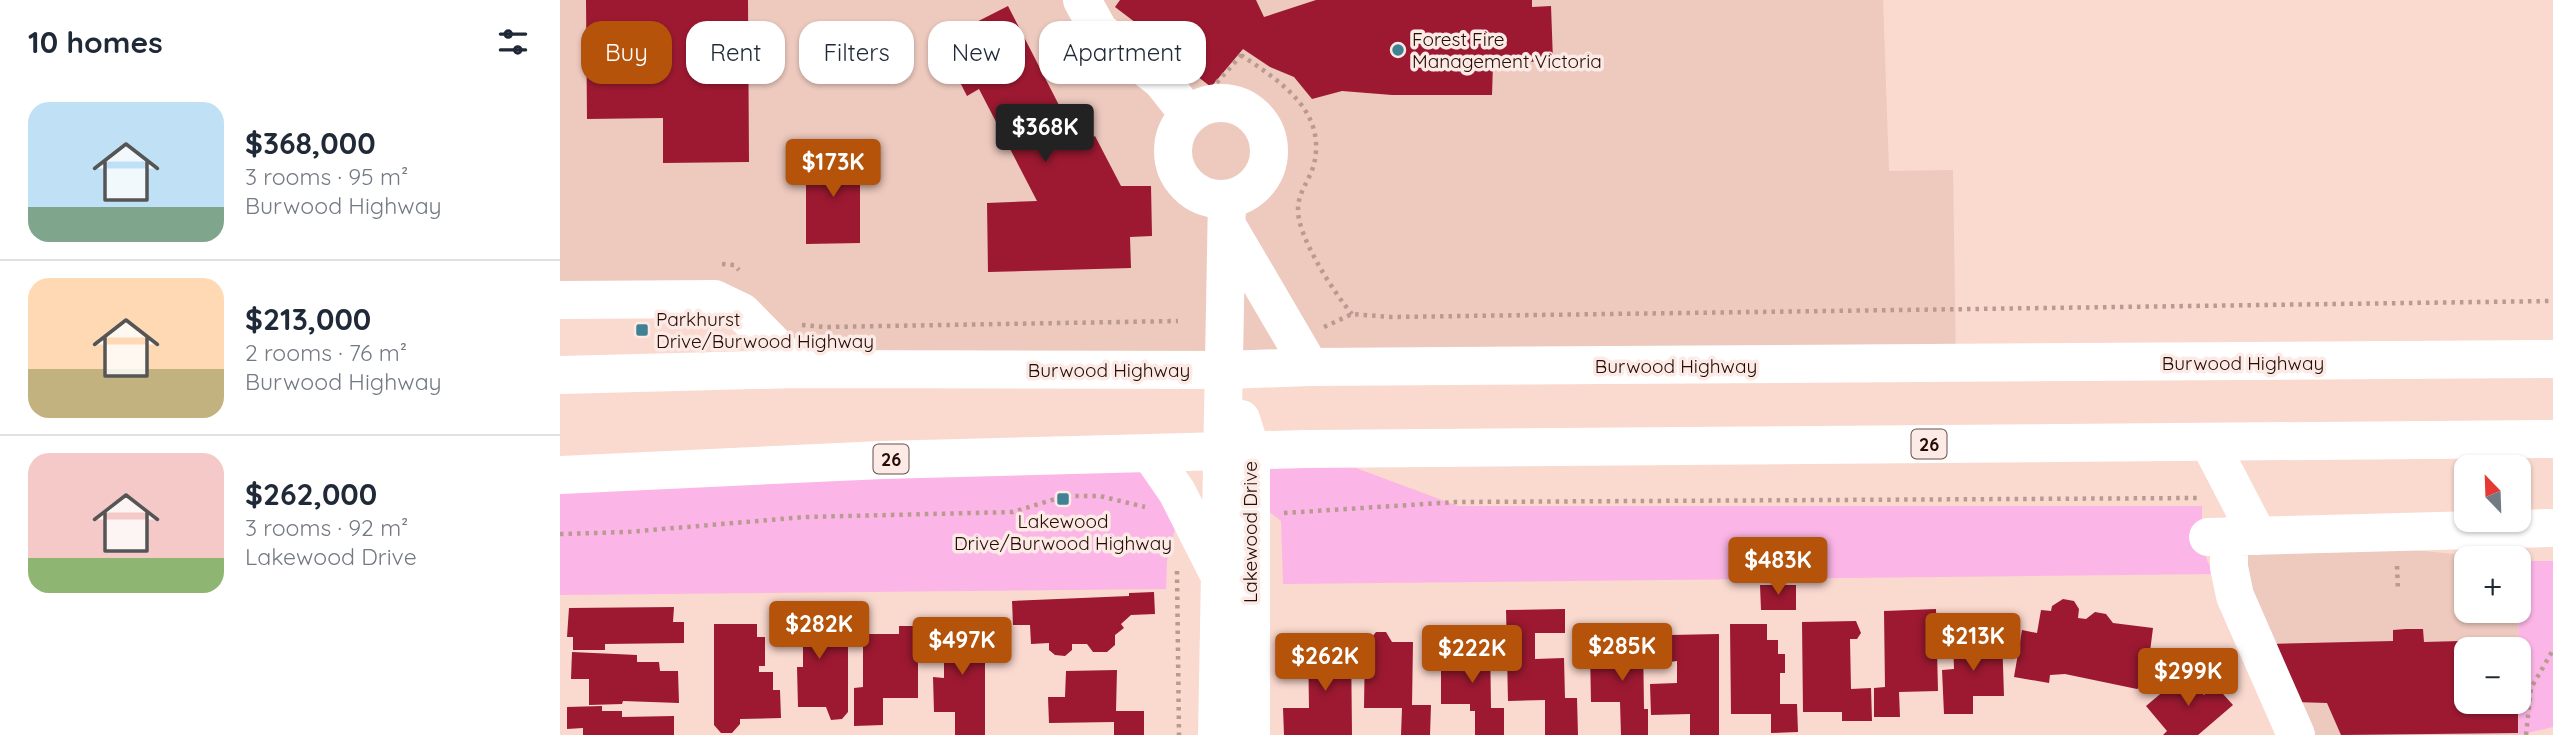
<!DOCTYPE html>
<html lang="en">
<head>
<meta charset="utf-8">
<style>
  :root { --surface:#fff; --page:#f2f2f3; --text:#1f2937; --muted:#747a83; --line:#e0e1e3; --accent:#b45309 }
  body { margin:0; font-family:Quicksand,sans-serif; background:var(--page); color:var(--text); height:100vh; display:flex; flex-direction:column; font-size:26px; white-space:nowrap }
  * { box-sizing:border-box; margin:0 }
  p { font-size:23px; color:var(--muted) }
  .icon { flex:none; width:38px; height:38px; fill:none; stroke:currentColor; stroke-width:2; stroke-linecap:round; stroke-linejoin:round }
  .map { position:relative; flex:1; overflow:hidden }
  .drawer { display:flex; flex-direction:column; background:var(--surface); width:560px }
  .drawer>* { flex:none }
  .hud { position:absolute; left:21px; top:21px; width:665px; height:63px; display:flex; gap:14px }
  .needle { width:46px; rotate:337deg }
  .fabs { position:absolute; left:1894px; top:455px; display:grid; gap:14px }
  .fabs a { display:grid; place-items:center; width:77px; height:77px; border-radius:14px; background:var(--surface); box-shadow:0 2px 5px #0004; font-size:35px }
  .price { position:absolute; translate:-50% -60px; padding:0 16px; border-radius:7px; background:var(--accent); color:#fff; font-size:23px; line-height:46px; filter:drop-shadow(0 2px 4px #0008) }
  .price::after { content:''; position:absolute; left:50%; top:42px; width:21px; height:16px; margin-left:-10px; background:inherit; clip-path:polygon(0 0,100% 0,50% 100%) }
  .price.active { background:#222; color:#fff }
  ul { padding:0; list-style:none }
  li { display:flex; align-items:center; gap:21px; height:175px; padding:0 28px }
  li+li { border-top:2px solid var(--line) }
  li span { display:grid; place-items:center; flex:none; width:196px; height:140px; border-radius:21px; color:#555 }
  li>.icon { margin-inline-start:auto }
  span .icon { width:84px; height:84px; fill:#fffc; stroke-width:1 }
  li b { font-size:30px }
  h2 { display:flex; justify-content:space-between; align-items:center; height:84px; padding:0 28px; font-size:30px }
  .tag { padding:0 24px; border-radius:21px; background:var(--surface); box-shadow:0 2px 5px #0004; font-size:24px; line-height:63px }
  .tag.active { background:var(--accent); color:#fff }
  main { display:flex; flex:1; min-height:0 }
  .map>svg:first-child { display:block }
  .built { fill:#edc9be; fill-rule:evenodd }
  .green { fill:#fbb5e6 }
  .building { fill:#9c1931 }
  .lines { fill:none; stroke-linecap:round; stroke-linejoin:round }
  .path { stroke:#b99a90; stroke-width:4.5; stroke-dasharray:3.5 5; stroke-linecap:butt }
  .minor { stroke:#fff; stroke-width:38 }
  .highway { stroke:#fff; stroke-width:38 }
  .poi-dot { fill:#408294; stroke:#fbeae5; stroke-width:2.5 }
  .labels { text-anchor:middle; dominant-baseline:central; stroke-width:7; stroke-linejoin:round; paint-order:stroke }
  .shield { fill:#fbeae5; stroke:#664e48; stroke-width:2 }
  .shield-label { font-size:18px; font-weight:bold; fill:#260b04 }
  .poi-label { font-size:19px; fill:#260b04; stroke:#fbeae5; text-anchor:start }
  .street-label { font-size:19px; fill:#260b04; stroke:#fbeae5 }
</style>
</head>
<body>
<main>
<section class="drawer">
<h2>10 homes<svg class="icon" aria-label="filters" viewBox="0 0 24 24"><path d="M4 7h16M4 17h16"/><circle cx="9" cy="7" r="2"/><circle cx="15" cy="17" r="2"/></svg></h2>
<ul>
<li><span style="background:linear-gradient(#bfe0f5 75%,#7fa58c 0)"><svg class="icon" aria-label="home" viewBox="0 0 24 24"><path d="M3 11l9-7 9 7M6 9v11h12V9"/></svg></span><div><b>$368,000</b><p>3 rooms · 95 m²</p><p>Burwood Highway</p></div></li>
<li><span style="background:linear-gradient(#ffd9b3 65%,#c2b280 0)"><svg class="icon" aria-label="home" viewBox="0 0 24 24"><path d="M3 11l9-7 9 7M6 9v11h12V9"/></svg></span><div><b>$213,000</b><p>2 rooms · 76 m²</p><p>Burwood Highway</p></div></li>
<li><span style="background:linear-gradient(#f6c9c9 75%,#8fb573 0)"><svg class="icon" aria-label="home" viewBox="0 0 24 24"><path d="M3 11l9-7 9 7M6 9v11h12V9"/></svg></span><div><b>$262,000</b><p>3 rooms · 92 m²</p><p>Lakewood Drive</p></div></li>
</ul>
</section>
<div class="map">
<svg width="1993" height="735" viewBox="0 0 1993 735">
  <rect width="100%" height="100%" fill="#fad9cf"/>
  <path class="built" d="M0,0H1323L1329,171L1393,170L1396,365L238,369L182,312L0,300Z
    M1722,536L1931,558H1906V611H1958L1959,735H1721L1655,546ZM1906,649H1958V702H1906Z"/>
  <path class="green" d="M745,449L898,506H1642V548L1653,574L723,584L721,521L691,498V450Z
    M590,453L622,501L607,561L606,589L0,595V475Z
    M1958,561H1993V727L1959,735Z"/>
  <path class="building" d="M26,0H188L189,162L103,163V118L27,119Z
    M560,0H696L704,17L756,0H972V7L991,6L993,61L933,63L932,95H832L782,91L752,99L734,77L710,67L683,49L651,87L578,30L580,26L555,7Z
    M448,6L519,144L535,136L561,186H591L592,236L570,237L571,268L428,272L427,203L477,201L419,89L407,96L379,41Z
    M246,154H300V243L246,244Z
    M1200,585H1236V610H1201Z
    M594,592L595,614L571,615L561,624L564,628L555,635V645L547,652H533L527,644H512V650L505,656L495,655L489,650V643L471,644L470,625H453L452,601L569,596V593Z
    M1503,599L1514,601L1519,609L1518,618L1526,619L1535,612L1546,614L1553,623L1593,628L1586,683L1577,689L1505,674L1490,675L1489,683L1454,677L1462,630L1477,633L1481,610L1491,611L1492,606Z
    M114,607L113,622H124V643L45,644V650H13V637H7L9,608Z
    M219,607H249V621H271V626H288V712L282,719L271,720L266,707H238L237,667H243V641H219Z
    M1005,609V633H975V659L1004,658L1005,698H1017L1018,735H985V700L948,701L946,610Z
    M1376,609L1378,691L1339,692L1340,717H1314V688L1325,687L1324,611Z
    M1296,621L1301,633L1297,639H1290L1291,689L1311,688L1312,721H1282V712H1243L1242,622Z
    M154,624H197V637H205V666H199V672H213V690H220L221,718L180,719V724L172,733H161L154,725Z
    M1170,624H1207V640H1218V654H1225V673H1220V704H1237L1238,732L1211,733V714H1171Z
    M373,625H425V735H395V712H374L373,677L384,678V649H374Z
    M339,626H358V698H323V725L294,726V688L303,687V634H339Z
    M1846,629H1863L1864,642L1937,640L1945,649H1906V702H1958V733L1781,735L1767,703L1734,702L1708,644L1833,641V630Z
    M816,632H826L832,642H853L852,705H871L870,735H841L842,708H804L805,641H809Z
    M1159,634V735H1130V714L1091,715L1090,684L1117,683V661L1110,662V635Z
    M1442,635L1444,696H1413V714H1384L1382,670L1394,669L1393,637Z
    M1057,638H1083L1084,709H1088V735H1061L1060,702H1031L1030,652H1057Z
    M896,639H930L931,708H944V735H915V711H910V704H881V661H895Z
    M748,641H791L792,735H724L723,708H749Z
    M12,652L77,655V662H99L100,671H118L119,703L63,701L62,704L29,705V679H11Z
    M557,670L556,711H584V735H554V722L489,723L488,697H505L506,671Z
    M1625,673L1644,695L1655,685L1673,705L1638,735H1603L1607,731L1586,706Z
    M42,706V711H62V717L114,716V735H23V728L7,729V707Z"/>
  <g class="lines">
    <path class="path" d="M681,55C718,80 767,110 754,164C750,180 738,192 738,209C737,236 774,293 792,314
      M651,89L685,51
      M162,264L174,265L179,270
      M242,325L266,327L618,321
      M764,327L792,314L831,317L1993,301
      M724,513L896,502L1639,498
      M0,534L67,532L245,517L453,512L505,496H540L585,507
      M1837,566L1838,591
      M617,571L619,735
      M1966,735L1971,688L1993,650"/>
    <path class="minor" d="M522,0L539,31L601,80L629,115
      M613 151a48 48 0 1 1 96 0a48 48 0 1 1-96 0Z
      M668,227L750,367
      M0,300L155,299L182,312L238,369
      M681,419L691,450V735
      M1649,442L1698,536
      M590,453L617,492L658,573
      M1669,536V567L1675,596L1736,735
      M1648,537L1993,528
      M657,735L667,199"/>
    <path class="highway" d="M0,375L238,369L666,370L750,367L1993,359
      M0,475L322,460L745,449L1993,439"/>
  </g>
  <g class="poi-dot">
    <circle cx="838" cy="50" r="7"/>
    <rect x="75" y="323" width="14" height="14" rx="3.5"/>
    <rect x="496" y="492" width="14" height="14" rx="3.5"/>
  </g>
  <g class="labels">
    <g class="shield">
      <rect x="1351.5" y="429.5" width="35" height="29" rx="5"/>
      <rect x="313.5" y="444.5" width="35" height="29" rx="5"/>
    </g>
    <g class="shield-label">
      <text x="1369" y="444">26</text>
      <text x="331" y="459">26</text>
    </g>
    <g class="poi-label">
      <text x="852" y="39">Forest Fire<tspan x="852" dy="22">Management Victoria</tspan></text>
      <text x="96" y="319">Parkhurst<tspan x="96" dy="22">Drive/Burwood Highway</tspan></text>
      <text x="503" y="521" text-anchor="middle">Lakewood<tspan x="503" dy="22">Drive/Burwood Highway</tspan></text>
    </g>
    <g class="street-label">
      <text x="1683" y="363">Burwood Highway</text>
      <text x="1116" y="366">Burwood Highway</text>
      <text x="549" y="370">Burwood Highway</text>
      <text transform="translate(690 532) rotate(-90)">Lakewood Drive</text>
    </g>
  </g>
</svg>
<div class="fabs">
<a><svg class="needle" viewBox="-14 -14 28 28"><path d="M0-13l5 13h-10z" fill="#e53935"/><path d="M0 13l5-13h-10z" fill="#747a83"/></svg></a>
<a>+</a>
<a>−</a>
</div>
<b class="price active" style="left:485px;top:164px">$368K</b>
<b class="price" style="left:273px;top:199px">$173K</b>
<b class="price" style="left:1218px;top:597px">$483K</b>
<b class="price" style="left:259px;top:661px">$282K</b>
<b class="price" style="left:1413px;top:673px">$213K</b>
<b class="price" style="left:402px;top:677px">$497K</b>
<b class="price" style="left:1062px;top:683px">$285K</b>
<b class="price" style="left:912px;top:685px">$222K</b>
<b class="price" style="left:765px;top:693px">$262K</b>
<b class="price" style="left:1628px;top:708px">$299K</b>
<div class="hud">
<a class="tag active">Buy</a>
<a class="tag">Rent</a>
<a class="tag">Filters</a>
<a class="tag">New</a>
<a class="tag">Apartment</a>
</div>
</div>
</main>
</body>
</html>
